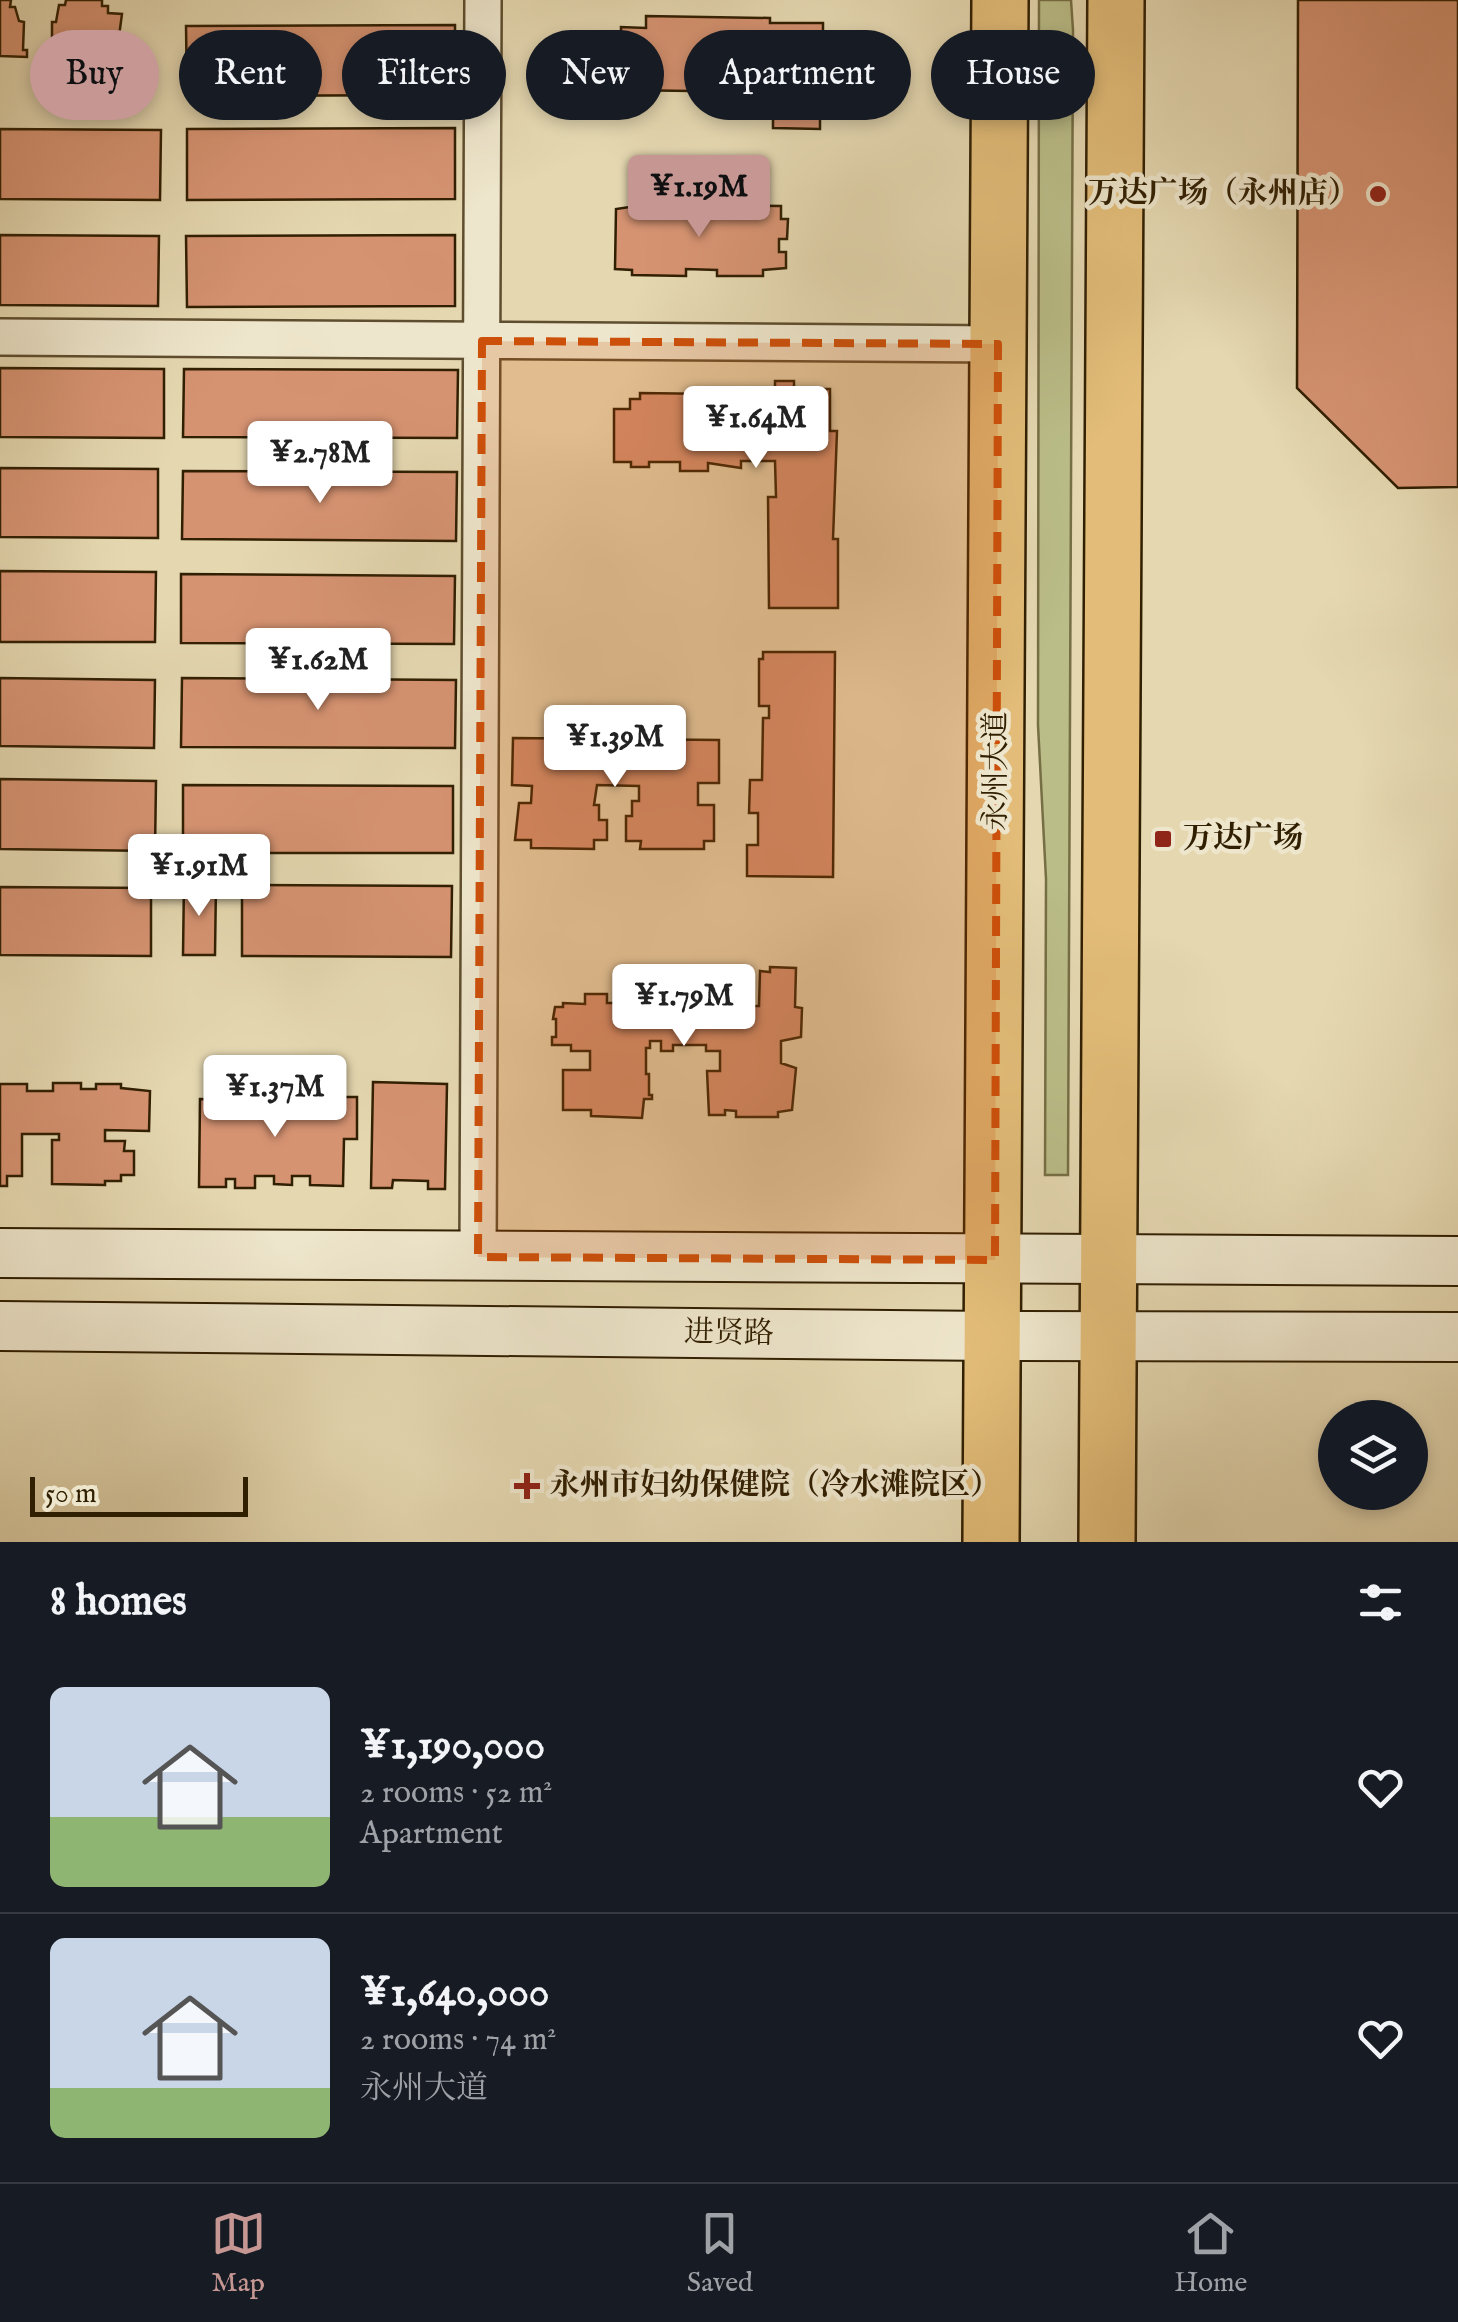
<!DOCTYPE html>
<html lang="en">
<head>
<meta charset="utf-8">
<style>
  :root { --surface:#171b24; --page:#20242c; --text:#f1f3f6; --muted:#9ea1a6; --line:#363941; --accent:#c59692 }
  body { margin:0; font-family:"IM FELL English","Noto Serif SC",serif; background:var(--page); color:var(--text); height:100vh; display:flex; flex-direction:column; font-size:38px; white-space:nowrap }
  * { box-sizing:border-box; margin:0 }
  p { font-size:32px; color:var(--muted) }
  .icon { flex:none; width:55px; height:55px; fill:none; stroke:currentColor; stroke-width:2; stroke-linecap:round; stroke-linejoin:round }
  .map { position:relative; height:1542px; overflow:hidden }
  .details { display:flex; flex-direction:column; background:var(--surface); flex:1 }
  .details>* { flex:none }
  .hud { position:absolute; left:30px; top:30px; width:1400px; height:90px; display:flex; gap:20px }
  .buttons { position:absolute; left:1318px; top:1400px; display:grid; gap:20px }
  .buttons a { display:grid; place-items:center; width:110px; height:110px; border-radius:50%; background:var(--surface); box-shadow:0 5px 15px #0003; font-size:50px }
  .scale { position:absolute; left:30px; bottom:25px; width:218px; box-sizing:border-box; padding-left:10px; border:5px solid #311f02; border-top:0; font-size:28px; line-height:35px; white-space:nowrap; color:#311f02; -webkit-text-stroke:8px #eee6cc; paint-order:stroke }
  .price { position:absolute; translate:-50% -85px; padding:0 22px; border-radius:10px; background:#fff; color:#222; font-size:32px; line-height:65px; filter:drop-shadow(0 2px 5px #0008) }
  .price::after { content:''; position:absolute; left:50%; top:60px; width:30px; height:22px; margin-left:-15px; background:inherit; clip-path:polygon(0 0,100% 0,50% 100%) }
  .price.current { background:var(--accent); color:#111 }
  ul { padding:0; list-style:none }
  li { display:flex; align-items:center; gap:30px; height:250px; padding:0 50px }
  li+li { border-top:2px solid var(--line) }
  li span { display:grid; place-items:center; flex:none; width:280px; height:200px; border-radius:15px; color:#555 }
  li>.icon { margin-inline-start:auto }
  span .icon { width:120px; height:120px; fill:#fffc; stroke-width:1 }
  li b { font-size:42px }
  h2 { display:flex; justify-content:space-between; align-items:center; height:120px; padding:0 50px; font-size:42px }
  .pill { padding:0 35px; border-radius:45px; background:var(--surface); box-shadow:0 5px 15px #0003; font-size:35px; line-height:90px }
  .pill.current { background:var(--accent); color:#111 }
  .tabs { display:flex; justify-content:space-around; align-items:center; height:140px; border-top:2px solid var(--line); background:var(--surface); font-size:28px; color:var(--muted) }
  .tabs a { display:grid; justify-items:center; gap:5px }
  .tabs .current { color:var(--accent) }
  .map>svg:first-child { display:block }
  .green { fill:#babd88; stroke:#766e45; stroke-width:2.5 }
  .building { fill:#d69372; stroke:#311f02; stroke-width:2.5 }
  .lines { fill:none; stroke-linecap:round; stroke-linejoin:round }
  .street-casing { stroke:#5e4d2e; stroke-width:40 }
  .secondary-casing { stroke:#311f02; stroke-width:52 }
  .primary-casing { stroke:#311f02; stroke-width:60 }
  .street { stroke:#eee6cc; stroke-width:35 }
  .secondary { stroke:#eee6cc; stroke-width:48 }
  .primary { stroke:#e2bc78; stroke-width:55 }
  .marked { fill:#cd500a; fill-opacity:0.2; stroke:#cd500a; stroke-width:8; stroke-dasharray:20 12; stroke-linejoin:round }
  .poi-dot { fill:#8f2418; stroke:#eee6cc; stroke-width:4 }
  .labels { text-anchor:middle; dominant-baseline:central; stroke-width:9; stroke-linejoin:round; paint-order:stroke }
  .poi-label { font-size:30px; font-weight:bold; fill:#311f02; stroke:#eee6cc; text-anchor:start }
  .street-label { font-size:30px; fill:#311f02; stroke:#eee6cc }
</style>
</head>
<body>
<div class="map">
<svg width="1458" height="1542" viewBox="0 0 1458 1542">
  <rect width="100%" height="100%" fill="#e5d8b1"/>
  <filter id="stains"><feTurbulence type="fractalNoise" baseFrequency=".002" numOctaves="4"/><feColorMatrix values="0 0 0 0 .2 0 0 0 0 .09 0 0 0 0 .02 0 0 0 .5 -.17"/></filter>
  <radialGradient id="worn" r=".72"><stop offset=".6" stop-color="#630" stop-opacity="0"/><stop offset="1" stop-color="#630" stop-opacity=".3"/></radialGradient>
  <path class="green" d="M1039,0H1071L1073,30L1068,1175H1045L1046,879L1038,725Z"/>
  <path class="building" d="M0,0H11L10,7H15L19,21L24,22L23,50H27V57L0,56Z
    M66,0H102V6H108V13L122,14L117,51H122L121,59L48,58V49H52V22H56L59,5H65Z
    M1298,0H1458V487L1398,488L1297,388Z
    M646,16L770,18V23H823V33H828L827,112H820V129L773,128V98H768V85L691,84V91L621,90V83H606L607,32H621V27L646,28Z
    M455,25V95L187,96L186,26Z
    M455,128V199L187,200V129Z
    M0,129L161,130L160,200L0,199Z
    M630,203L683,204V207L695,208L697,221H704V210L707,208L724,210L725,205L781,206V219H788L787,239H779V252H786V268L763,270V276H717V270L686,269V276L632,275V270L615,269L616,209L630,207Z
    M0,235L159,236L158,306L0,305Z
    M455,235V306L187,307L186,236Z
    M0,368L164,369V438L0,437Z
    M184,369L458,370L457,438L183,437Z
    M775,381H794V389H830V431H837L833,539H838V608H769L768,497H776L775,461H741V468L708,463V471H680V462H649V467H631V462H614V409H630V399H640V393L715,394L714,401H775Z
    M0,468L158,469V538L0,537Z
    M183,471L457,472L456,541L182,539Z
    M0,571L156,572L155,642H0Z
    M181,574L455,576L454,644L181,643Z
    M763,652H835L833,877L747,876V845H758V813H749L750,780H762L763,718H769V706H759V659H763Z
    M0,678L155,680L154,748L0,746Z
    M182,678L456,680L455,748L181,747Z
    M513,738L719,740V783H698V805H714V841H704V849H640L641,841H626V816H632V801H639V786L597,785L594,805H599V820H607V840H594V849L531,848V840H515L519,803H531L532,786L512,785Z
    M0,779L156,781L155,851L0,849Z
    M183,785L453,786V853H183Z
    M184,882L216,883L215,955H183Z
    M242,885L452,886L451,957L242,956Z
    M0,887L151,888V956L0,955Z
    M770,967L796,968L795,1007L802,1008L801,1037L781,1041V1063L796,1068L792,1110L778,1112V1117H736V1111L725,1110V1115H709L707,1071H720V1051H706V1045H673V1051H661V1041H650V1048H646V1074H649V1095H652V1099H644L642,1118L591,1116V1110H563V1070H590V1051H571V1045H552V1037H556V1019H553L555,1007H563V1003L585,1004V994H607V1003H640V993H662V1003H679V1006L719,1004V993L741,994V1006H759L760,971L770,972Z
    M373,1082L447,1084L445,1189H428V1181L393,1180L392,1188H371Z
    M53,1083H81V1089H96V1084H121V1088L150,1091L149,1131L105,1130V1141H125L124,1151H134V1175H121V1181H105V1185L52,1184V1140H59V1134H22V1176H7V1186H0V1084H27V1091H53Z
    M309,1096H332V1105H342V1097H357V1139H344L343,1186L310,1185V1176H292V1185L274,1184V1176H255V1188H235V1179H226V1187H199L200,1099L309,1101Z"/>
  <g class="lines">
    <g class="street-casing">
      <path id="street" d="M0,337L998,344
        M478,1257L483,0"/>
    </g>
    <g class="secondary-casing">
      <path id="secondary" d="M0,1253L1458,1261
        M0,1326L993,1336L1458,1337"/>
    </g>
    <g class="primary-casing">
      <path id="primary" d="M991,1542L1000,0
        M1107,1542L1116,0"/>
    </g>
    <use href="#street" class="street"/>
    <use href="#secondary" class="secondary"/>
    <use href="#primary" class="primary"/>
  </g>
  <path class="marked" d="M482,341L998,344L995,1260L478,1257Z"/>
  <g class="poi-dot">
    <circle cx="1378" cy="194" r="10"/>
    <rect x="1153" y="829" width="20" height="20" rx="5"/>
    <path d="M522 1471h10v10h10v10h-10v10h-10v-10h-10v-10h10z"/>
  </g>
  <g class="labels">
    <g class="poi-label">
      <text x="1358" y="194" text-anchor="end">万达广场（永州店）</text>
      <text x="1183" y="839">万达广场</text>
      <text x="550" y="1486">永州市妇幼保健院（冷水滩院区）</text>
    </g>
    <g class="street-label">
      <text transform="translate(997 771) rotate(-90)">永州大道</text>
      <text transform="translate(729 1334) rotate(1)">进贤路</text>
    </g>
  </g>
  <rect width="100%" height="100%" filter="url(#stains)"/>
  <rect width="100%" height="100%" fill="url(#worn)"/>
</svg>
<div class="buttons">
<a><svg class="icon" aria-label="layers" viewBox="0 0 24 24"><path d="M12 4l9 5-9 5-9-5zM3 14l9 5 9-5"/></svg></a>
</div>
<div class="scale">50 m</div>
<b class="price current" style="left:699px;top:240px">¥1.19M</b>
<b class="price" style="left:756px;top:471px">¥1.64M</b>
<b class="price" style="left:320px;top:506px">¥2.78M</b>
<b class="price" style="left:318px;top:713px">¥1.62M</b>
<b class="price" style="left:615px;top:790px">¥1.39M</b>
<b class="price" style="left:199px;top:919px">¥1.91M</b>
<b class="price" style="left:684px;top:1049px">¥1.79M</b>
<b class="price" style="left:275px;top:1140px">¥1.37M</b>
<div class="hud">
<a class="pill current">Buy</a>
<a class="pill">Rent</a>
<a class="pill">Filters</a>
<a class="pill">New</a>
<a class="pill">Apartment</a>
<a class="pill">House</a>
</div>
</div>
<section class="details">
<h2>8 homes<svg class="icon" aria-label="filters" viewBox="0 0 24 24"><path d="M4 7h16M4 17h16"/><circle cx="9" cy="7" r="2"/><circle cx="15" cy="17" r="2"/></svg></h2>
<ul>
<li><span style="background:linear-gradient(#c9d6e8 65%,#8fb573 0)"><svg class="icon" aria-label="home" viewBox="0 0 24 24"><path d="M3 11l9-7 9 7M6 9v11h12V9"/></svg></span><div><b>¥1,190,000</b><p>2 rooms · 52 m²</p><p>Apartment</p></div><svg class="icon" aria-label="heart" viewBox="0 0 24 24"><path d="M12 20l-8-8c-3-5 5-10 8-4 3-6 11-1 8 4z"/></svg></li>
<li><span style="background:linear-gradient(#c9d6e8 75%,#8fb573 0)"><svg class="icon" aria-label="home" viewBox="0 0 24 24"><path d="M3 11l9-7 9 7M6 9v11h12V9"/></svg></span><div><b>¥1,640,000</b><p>2 rooms · 74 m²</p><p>永州大道</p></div><svg class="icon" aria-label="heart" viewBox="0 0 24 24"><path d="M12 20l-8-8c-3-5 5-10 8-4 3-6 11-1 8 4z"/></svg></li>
</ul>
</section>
<nav class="tabs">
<a class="current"><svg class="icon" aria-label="map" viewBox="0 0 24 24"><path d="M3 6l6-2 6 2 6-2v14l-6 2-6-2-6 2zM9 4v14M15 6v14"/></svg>Map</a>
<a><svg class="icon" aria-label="saved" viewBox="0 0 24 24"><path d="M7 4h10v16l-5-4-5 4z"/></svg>Saved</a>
<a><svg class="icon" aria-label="home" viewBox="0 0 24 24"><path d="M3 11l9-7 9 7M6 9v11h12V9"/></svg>Home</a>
</nav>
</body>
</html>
